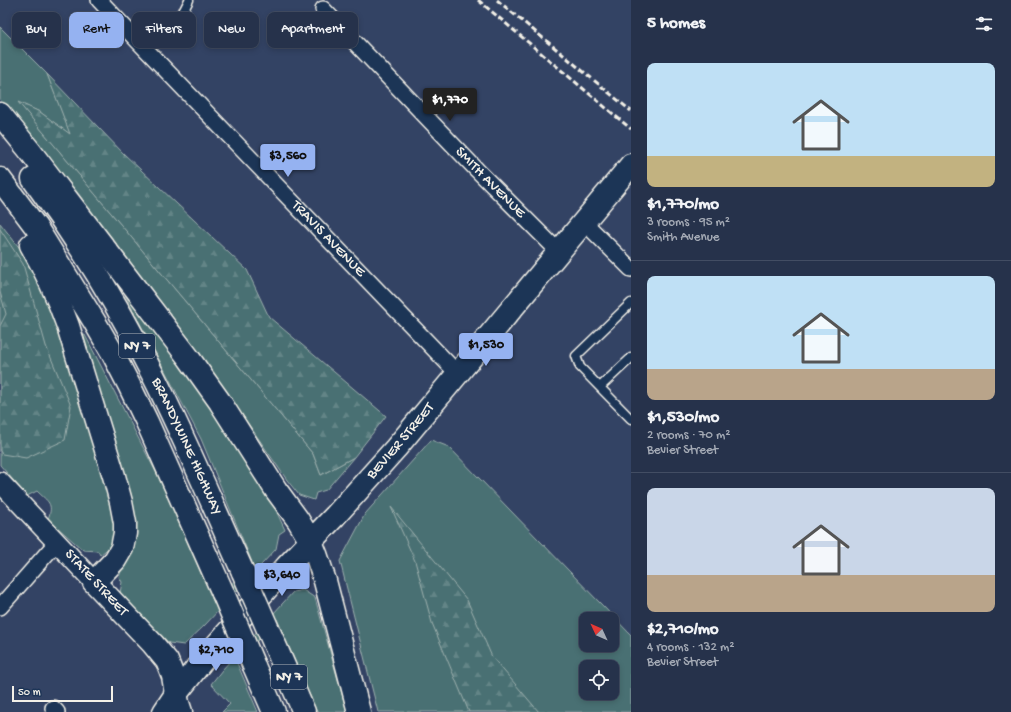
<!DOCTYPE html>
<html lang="en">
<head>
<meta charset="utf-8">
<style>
  :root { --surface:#26324b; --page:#2e3a52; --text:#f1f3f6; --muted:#a4aab5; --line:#424d63; --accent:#95b2f1 }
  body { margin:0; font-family:"Gochi Hand",sans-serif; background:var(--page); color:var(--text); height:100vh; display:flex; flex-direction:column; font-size:15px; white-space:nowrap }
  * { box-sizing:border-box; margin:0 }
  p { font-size:13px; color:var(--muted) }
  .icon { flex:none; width:22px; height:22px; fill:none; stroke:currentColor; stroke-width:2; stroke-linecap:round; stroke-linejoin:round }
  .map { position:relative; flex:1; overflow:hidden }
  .drawer { display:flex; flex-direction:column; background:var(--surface); width:380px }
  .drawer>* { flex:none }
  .guide { position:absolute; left:12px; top:12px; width:380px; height:36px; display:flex; gap:8px }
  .needle { width:26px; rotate:314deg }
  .tools { position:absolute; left:579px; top:612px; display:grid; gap:8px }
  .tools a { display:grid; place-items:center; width:40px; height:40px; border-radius:8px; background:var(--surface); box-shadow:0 2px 6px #0003,0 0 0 1px var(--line); font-size:20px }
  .scale { position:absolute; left:12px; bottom:10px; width:101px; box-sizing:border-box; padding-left:4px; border:2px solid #f4f1e8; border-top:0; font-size:11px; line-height:14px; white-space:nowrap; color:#f4f1e8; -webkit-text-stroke:3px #1d3557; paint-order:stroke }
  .price { position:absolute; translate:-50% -34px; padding:0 9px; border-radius:4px; background:var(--accent); color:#111; font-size:13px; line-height:26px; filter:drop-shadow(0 1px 2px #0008) }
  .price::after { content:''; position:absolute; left:50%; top:24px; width:12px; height:9px; margin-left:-6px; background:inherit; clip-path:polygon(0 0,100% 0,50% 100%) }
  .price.active { background:#222; color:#fff }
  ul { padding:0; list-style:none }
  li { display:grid; align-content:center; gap:8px; height:212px; padding:0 16px }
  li+li { border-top:1px solid var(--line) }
  li span { display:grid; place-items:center; height:124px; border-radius:8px; color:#555 }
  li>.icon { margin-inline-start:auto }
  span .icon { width:72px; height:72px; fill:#fffc; stroke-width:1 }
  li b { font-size:17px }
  h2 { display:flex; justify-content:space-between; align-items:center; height:48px; padding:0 16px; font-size:17px }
  .tag { padding:0 14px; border-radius:8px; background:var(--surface); box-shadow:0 2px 6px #0003,0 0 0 1px var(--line); font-size:14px; line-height:36px }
  .tag.active { background:var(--accent); color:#111 }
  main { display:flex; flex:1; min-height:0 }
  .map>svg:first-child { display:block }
  .green { fill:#497073; stroke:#9eb0ae; fill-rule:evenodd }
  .forest { fill:url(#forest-firs); stroke:#9eb0ae }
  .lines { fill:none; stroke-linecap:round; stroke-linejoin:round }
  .service-casing { stroke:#f4f1e8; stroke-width:11 }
  .minor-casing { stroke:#f4f1e8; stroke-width:18 }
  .tertiary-casing { stroke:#f4f1e8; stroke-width:22 }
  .secondary-casing { stroke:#f4f1e8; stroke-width:25 }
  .primary-casing { stroke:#f4f1e8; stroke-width:25 }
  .service { stroke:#1d3557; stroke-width:8 }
  .minor { stroke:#1d3557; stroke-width:15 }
  .tertiary { stroke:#1d3557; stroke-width:19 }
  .secondary { stroke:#1d3557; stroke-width:22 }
  .primary { stroke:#1d3557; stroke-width:22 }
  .rail { stroke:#f4f1e8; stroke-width:3; stroke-dasharray:6 3; stroke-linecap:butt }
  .primary-bridge-casing { stroke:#f4f1e8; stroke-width:25; stroke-linecap:butt }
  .primary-bridge { stroke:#1d3557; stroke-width:22 }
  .labels { text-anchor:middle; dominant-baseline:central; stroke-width:4; stroke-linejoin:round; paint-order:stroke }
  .shield { fill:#1d3557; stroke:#b4b9bc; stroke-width:1 }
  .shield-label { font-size:14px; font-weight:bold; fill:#f4f1e8 }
  .street-label { font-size:15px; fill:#f4f1e8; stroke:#1d3557 }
</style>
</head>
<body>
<main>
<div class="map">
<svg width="631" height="712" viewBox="0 0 631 712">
  <defs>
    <pattern id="forest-firs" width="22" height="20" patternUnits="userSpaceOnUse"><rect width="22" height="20" fill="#497073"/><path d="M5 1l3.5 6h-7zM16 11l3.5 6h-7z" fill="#648587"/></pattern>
  </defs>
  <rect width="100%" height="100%" fill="#334364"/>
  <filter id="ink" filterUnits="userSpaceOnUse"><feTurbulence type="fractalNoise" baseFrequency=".025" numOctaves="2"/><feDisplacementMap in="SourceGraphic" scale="8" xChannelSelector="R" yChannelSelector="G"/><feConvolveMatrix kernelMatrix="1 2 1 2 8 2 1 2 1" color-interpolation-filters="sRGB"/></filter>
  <g filter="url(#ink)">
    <path class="green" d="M0,27L47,74L71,135L40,112L19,103L313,454L321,475L354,457L326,490L316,493L314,500L299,495L287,480L194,345L74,188L0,100Z
      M0,223L40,274L117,524L111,546L100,555L98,551L83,550L48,519C54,503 48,502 37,491L27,496L0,465Z
      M129,291L217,416L267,491L285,530L279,534L276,549L205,625L184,645L169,643L120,593L122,582L119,577L131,543L80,337L85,335L159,478L214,603L252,562L201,439L125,295Z
      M431,440L449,447L631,635V712H378L340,561L365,514ZM586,619H612V645H586ZM586,667H612V693H586Z
      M303,590L315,598L347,712H317L277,619L237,663L258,712H222L230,704L211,684L222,670L293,592Z"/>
    <path class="forest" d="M47,74L124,154L247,270L269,317L386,416L354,457L321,475L313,454L18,102L40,112L70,134Z
      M0,229L23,264L46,346L71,406L65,440L26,458L2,454L0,451V326L6,314L0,292Z
      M391,507L467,600L492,657L539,712H469L432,623L415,561Z"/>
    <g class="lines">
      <g class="service-casing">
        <path id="service" d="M145,49L184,10L189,0
          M631,303L576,356L580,367L631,419
          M600,387L631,358"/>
      </g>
      <g class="minor-casing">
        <g id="minor">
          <path id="s1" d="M99,0L133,36L458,374"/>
          <path id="s2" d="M323,9L477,170L559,252"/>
          <path d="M584,222L631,269"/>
          <path d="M0,607L57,542"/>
          <path d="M53,708L57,712"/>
        </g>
      </g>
      <g class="tertiary-casing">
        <path id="tertiary" d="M0,482L94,582"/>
      </g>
      <g class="secondary-casing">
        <g id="secondary">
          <path d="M94,582L153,644L167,661L173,676L176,694"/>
          <path id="s3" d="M164,712L176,694L203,660L287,566L335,516L396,448L631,165"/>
        </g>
      </g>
      <g class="primary-casing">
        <g id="primary">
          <path d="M0,114L30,151L188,357L220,402L276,490L298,520L311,542L316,554L325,581L359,712"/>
          <path d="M0,179L36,227L54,256L94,321L112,352L129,385L147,422L223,593"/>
          <path id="s4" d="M33,179C78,240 118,305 152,373C185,438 213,506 243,572"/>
          <path d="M31,245C46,271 58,298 68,326L114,476L121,502L125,523V533L122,548L115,560L94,582"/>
          <path d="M274,643L304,712"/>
          <path d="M254,666L274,712"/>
          <path d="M176,694L178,703L181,712"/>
        </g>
      </g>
      <use href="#service" class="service"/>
      <use href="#minor" class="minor"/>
      <use href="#tertiary" class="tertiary"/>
      <use href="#secondary" class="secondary"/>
      <use href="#primary" class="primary"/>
      <path class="rail" d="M478,0L631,129
        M497,0L631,111"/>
      <g class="primary-bridge-casing">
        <path id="primary-bridge" d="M243,572L274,643
          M223,593L254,666"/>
      </g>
      <use href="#primary-bridge" class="primary-bridge"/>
    </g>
  </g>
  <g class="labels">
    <g class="shield">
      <rect x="119" y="334" width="36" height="24" rx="3"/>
      <rect x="271" y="665" width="36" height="24" rx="3"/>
    </g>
    <g class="shield-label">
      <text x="137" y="346">NY 7</text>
      <text x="289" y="677">NY 7</text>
    </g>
    <g class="street-label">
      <text stroke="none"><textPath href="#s2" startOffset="241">SMITH AVENUE</textPath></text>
      <text stroke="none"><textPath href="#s1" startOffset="331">TRAVIS AVENUE</textPath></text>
      <text stroke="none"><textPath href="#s3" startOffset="360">BEVIER STREET</textPath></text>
      <text stroke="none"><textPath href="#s4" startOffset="309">BRANDYWINE HIGHWAY</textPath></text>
      <text transform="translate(96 583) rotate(47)">STATE STREET</text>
    </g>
  </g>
</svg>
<div class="tools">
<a><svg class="needle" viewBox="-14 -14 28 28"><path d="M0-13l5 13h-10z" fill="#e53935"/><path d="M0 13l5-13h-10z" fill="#a4aab5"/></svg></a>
<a><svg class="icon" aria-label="locate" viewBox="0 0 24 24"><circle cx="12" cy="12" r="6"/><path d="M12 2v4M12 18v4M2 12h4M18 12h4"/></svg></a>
</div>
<div class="scale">50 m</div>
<b class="price active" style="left:450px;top:122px">$1,770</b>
<b class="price" style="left:288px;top:178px">$3,560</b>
<b class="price" style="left:486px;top:367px">$1,530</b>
<b class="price" style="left:282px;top:597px">$3,640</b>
<b class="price" style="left:216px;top:672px">$2,710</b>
<div class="guide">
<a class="tag">Buy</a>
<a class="tag active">Rent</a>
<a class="tag">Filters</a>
<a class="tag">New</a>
<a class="tag">Apartment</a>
</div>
</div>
<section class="drawer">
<h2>5 homes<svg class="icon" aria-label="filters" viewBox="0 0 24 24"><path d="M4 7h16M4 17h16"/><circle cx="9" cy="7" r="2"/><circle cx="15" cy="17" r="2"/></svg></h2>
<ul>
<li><span style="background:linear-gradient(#bfe0f5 75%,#c2b280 0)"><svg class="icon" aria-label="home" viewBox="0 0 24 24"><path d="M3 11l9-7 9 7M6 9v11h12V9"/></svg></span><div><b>$1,770/mo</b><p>3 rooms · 95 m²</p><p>Smith Avenue</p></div></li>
<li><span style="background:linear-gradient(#bfe0f5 75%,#b9a48a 0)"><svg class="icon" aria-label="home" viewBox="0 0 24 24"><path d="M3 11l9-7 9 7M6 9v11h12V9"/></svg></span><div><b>$1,530/mo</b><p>2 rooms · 70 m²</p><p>Bevier Street</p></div></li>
<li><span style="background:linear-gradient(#c9d6e8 70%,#b9a48a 0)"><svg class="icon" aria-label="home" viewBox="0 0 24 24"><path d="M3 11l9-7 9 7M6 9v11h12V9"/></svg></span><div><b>$2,710/mo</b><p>4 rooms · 132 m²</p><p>Bevier Street</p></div></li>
</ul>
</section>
</main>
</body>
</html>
